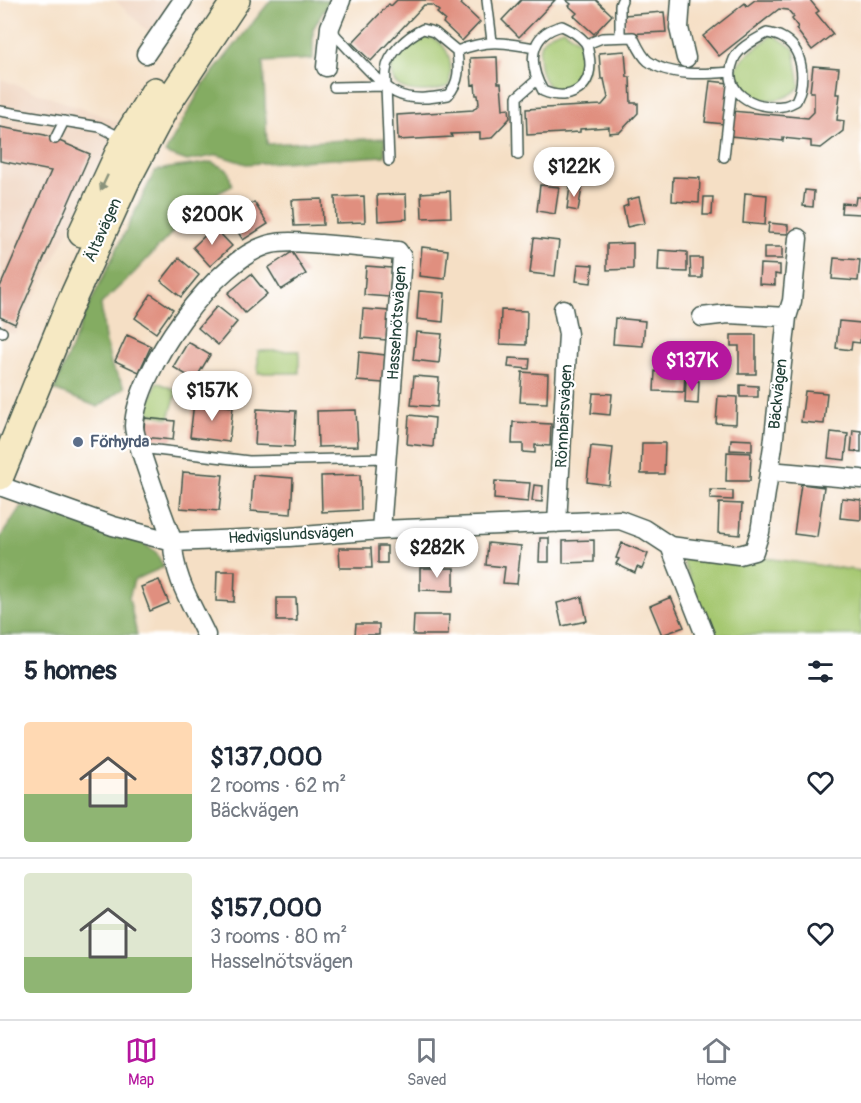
<!DOCTYPE html>
<html lang="en">
<head>
<meta charset="utf-8">
<style>
  :root { --surface:#fff; --page:#f2f2f3; --text:#1f2937; --muted:#747a83; --line:#e0e1e3; --accent:#b5179e }
  body { margin:0; font-family:Pangolin,sans-serif; background:var(--page); color:var(--text); height:100vh; display:flex; flex-direction:column; font-size:22px; white-space:nowrap }
  * { box-sizing:border-box; margin:0 }
  p { font-size:20px; color:var(--muted) }
  .icon { flex:none; width:33px; height:33px; fill:none; stroke:currentColor; stroke-width:2; stroke-linecap:round; stroke-linejoin:round }
  .map { position:relative; height:635px; overflow:hidden }
  .side { display:flex; flex-direction:column; background:var(--surface); flex:1 }
  .side>* { flex:none }
  .price { position:absolute; translate:-50% -51px; padding:0 14px; border-radius:21px; background:#fff; color:#222; font-size:20px; line-height:39px; filter:drop-shadow(0 2px 3px #0008) }
  .price::after { content:''; position:absolute; left:50%; top:36px; width:18px; height:14px; margin-left:-9px; background:inherit; clip-path:polygon(0 0,100% 0,50% 100%) }
  .price.active { background:var(--accent); color:#fff }
  ul { padding:0; list-style:none }
  li { display:flex; align-items:center; gap:18px; height:150px; padding:0 24px }
  li+li { border-top:2px solid var(--line) }
  li span { display:grid; place-items:center; flex:none; width:168px; height:120px; border-radius:6px; color:#555 }
  li>.icon { margin-inline-start:auto }
  span .icon { width:72px; height:72px; fill:#fffc; stroke-width:1 }
  li b { font-size:26px }
  h2 { display:flex; justify-content:space-between; align-items:center; height:72px; padding:0 24px; font-size:26px }
  .dock { display:flex; justify-content:space-around; align-items:center; height:84px; border-top:2px solid var(--line); background:var(--surface); font-size:16px; color:var(--muted) }
  .dock a { display:grid; justify-items:center; gap:3px }
  .dock .active { color:var(--accent) }
  .map>svg:first-child { display:block }
  .built { fill:#eed1bb }
  .green { fill:#a5c770; stroke:#628252; stroke-width:1.5 }
  .forest { fill:#84ac62; stroke:#52744b; stroke-width:1.5 }
  .building { fill:#e08f7f }
  .lines { fill:none; stroke-linecap:round; stroke-linejoin:round }
  .service-casing { stroke:#3f554a; stroke-width:12 }
  .minor-casing { stroke:#3f554a; stroke-width:21 }
  .secondary-casing { stroke:#3f554a; stroke-width:30 }
  .service { stroke:#fff; stroke-width:9 }
  .minor { stroke:#fff; stroke-width:18 }
  .secondary { stroke:#f6e9c3; stroke-width:27 }
  .oneway { fill:#8a937c }
  .service-dot { fill:#5c6f8a; stroke:#fff; stroke-width:2 }
  .labels { text-anchor:middle; dominant-baseline:central; stroke-width:4.5; stroke-linejoin:round; paint-order:stroke }
  .street-label { font-size:16px; fill:#1f3d34; stroke:#fff }
  .service-label { font-size:16px; font-weight:bold; fill:#4e5e75; stroke:#fff; text-anchor:start }
</style>
</head>
<body>
<div class="map">
<svg width="861" height="635" viewBox="0 0 861 635">
  <rect width="100%" height="100%" fill="#fff"/>
  <filter id="ink" filterUnits="userSpaceOnUse"><feTurbulence type="fractalNoise" baseFrequency=".0167" numOctaves="2"/><feDisplacementMap in="SourceGraphic" scale="12" xChannelSelector="R" yChannelSelector="G"/><feConvolveMatrix kernelMatrix="1 2 1 2 8 2 1 2 1" color-interpolation-filters="sRGB"/></filter>
  <filter id="wash" filterUnits="userSpaceOnUse"><feTurbulence type="fractalNoise" baseFrequency=".008" numOctaves="4" result="noise"/><feDisplacementMap in="SourceGraphic" scale="24" xChannelSelector="R" yChannelSelector="G"/><feGaussianBlur stdDeviation="1.35" result="paint"/><feColorMatrix in="noise" values="0 0 0 0 0 0 0 0 0 0 0 0 0 0 0 0 0 1.4 0 .05"/><feComposite in="paint" operator="in"/></filter>
  <g filter="url(#wash)">
    <rect width="100%" height="100%" fill="#f5dfc5"/>
    <path class="built" d="M115,0H173L151,34Z
      M0,79L124,124L15,334L0,331Z"/>
    <path class="green" d="M564,29C569,34 578,39 582,44C608,80 539,124 539,52C540,37 551,33 564,29Z
      M420,34C449,40 454,60 449,86C433,93 390,97 391,69C392,54 409,42 420,34Z
      M773,34L794,49L800,86C781,112 729,99 736,69C739,57 764,43 773,34Z
      M258,351H299V373H258Z
      M157,382L177,391L169,418L145,413Z
      M682,558L736,564L765,558L861,571V635H710Z"/>
    <path class="forest" d="M271,0H330L313,29V59L263,62L267,144L385,138V156L246,164L218,155L187,161L165,153L203,85Z
      M211,162L228,170L232,186L202,201L134,273L101,304L105,339L112,367L125,387L98,407L54,390L86,312L155,171C173,166 192,166 211,162Z
      M21,506L45,511L142,542L156,553L164,567L134,580L129,598L137,635H0V538Z"/>
    <g id="blocks">
      <path class="building" d="M397,0H461L463,1L461,4L480,22L462,41L443,23L445,20L437,13L439,11L432,5H424L371,61L352,43L389,4L391,6Z
        M521,0H555L519,37L502,20Z
        M566,0H596L612,15L594,34L574,16L577,13L569,6L571,4Z
        M755,0H810L819,11L816,13L833,34L812,50L796,29L798,27L792,19L794,17L788,10L779,9L719,56L703,36L745,3L747,6Z
        M664,12L666,32L625,34L624,15Z
        M625,51L627,77H630L631,103H638V113L620,132L609,133V127L580,129V132L527,135L526,109L602,105L608,98L604,79H601L599,53Z
        M497,57L498,83H501L503,109L509,108L510,118L491,138L480,139V133L451,134L452,137L398,140L397,115L473,110L479,104L478,95H476L475,84L472,85L470,58Z
        M813,66L839,68L836,94H840L837,120L844,121L843,131L821,148L811,147V141L783,138V141L730,136L732,111L808,118L814,112V92H810Z
        M710,81L729,83L724,124L705,122Z
        M0,127L45,135L90,154L15,324L0,317V287L51,171L0,161Z
        M673,177L700,178L699,203L672,201Z
        M540,185L559,187L555,214L537,211Z
        M570,186L582,188L578,211L567,209Z
        M805,190L814,191L813,207L803,206Z
        M450,191L451,217L422,218L421,193Z
        M745,193L767,195L765,225L743,223Z
        M406,194L407,219L378,221L377,195Z
        M364,196L365,222L336,223L335,197Z
        M639,197L645,223L627,227L623,207L628,205L627,200Z
        M704,197H713L712,215H703Z
        M856,197H861V214L841,213L842,203L855,204Z
        M322,199L323,225L294,226L292,200Z
        M254,202L268,224L243,240L229,218Z
        M769,223L788,225V234L768,233Z
        M214,227L232,246L210,266L193,247Z
        M534,238L559,241L555,276L530,273Z
        M633,243V269L607,270V244Z
        M422,247L448,250L445,279L419,276Z
        M764,247H782V259H764Z
        M659,250L687,252V272L658,271Z
        M292,252L306,274L281,290L268,268Z
        M179,258L199,275L181,297L161,281Z
        M690,258H702V278H691Z
        M834,258L860,260L858,281L832,279Z
        M578,264L593,265L591,283L576,281Z
        M760,264L780,265V275L775,274V285L759,284Z
        M366,266L392,268L389,297L364,295Z
        M251,274L267,294L245,313L228,293Z
        M419,291L445,293L443,322L417,319Z
        M151,294L173,309L156,333L135,318Z
        M217,306L237,322L218,345L198,328Z
        M363,309L389,311L387,340L361,338Z
        M501,310L527,311L526,345L500,344Z
        M615,318L645,321L643,346L613,344Z
        M839,321L861,323L860,343L852,342L851,350L836,348Z
        M416,332L442,334L439,363L413,360Z
        M127,335L151,346L139,372L115,361Z
        M731,335H756V374H739V346H731Z
        M188,342L210,355L195,380L173,367Z
        M359,352L385,355L383,383L357,381Z
        M509,358L530,359L529,369L508,367Z
        M655,371L685,372L684,392L654,391Z
        M522,372L548,374L547,403L520,402Z
        M414,376L439,378L437,407L411,405Z
        M686,380L699,381L698,404L685,403Z
        M740,385L758,386V397H740Z
        M805,391L827,393L824,424L801,422Z
        M593,393L612,394L610,415L591,413Z
        M718,396L737,397L736,424L716,423Z
        M194,402L233,407L229,442L190,437Z
        M257,409L296,411L294,447L255,445Z
        M356,410L358,446L318,447L317,411Z
        M409,415L435,418L433,447L407,444Z
        M145,418L175,421L173,440L143,437Z
        M513,422L551,424L550,446L535,445V453L523,452V444H512Z
        M853,430L861,431V452L851,451Z
        M831,432L848,434L845,460L828,458Z
        M731,439L752,440V451L730,450Z
        M642,443H665L664,474H641Z
        M591,446L613,448L609,485L587,482Z
        M727,452L751,453L750,481H726Z
        M183,472L223,475L219,511L180,508Z
        M253,475L293,478L291,514L251,511Z
        M360,475L361,510L322,512L321,476Z
        M495,481L530,483L528,502L494,499Z
        M801,484L824,487L817,537L794,534Z
        M534,485L543,486L542,502L532,501Z
        M710,490L733,491V500L710,499Z
        M842,498L861,500V520L840,518Z
        M719,503L742,504L740,535L718,533Z
        M540,538H549V562H539Z
        M594,540V562L563,563V541Z
        M488,543L521,546L517,584L503,583L505,567L486,565Z
        M622,543L648,554L642,569L637,567L635,573L616,564L619,559L616,558Z
        M378,546H387V563H378Z
        M339,548H371L372,568H340Z
        M420,568H454V591L420,590Z
        M217,571H235L234,602L216,601Z
        M159,580L169,603L150,611L141,587Z
        M582,597L587,621L562,626L557,603Z
        M671,597L684,627L662,635L650,606Z
        M277,598H296L297,621H277Z
        M414,615H449L448,635H413Z
        M356,624H379V635H355Z"/>
    </g>
  </g>
  <g filter="url(#ink)">
    <use href="#blocks" fill-opacity="0" stroke="#3f554a" stroke-width="1.5"/>
    <g class="lines">
      <g class="service-casing">
        <path id="service" d="M487,0L492,41
          M562,26C571,30 578,34 585,42C588,46 588,50 589,55C595,87 571,103 543,91C528,65 528,34 562,26Z
          M331,29L337,37C351,51 380,85 396,93C412,101 432,98 448,95C460,82 459,68 457,51L434,32L423,29C408,36 388,53 386,71C385,76 386,81 386,86
          M767,33C771,34 777,35 781,37C804,48 806,81 796,101C792,103 787,106 783,106C754,110 720,92 734,59C739,47 757,39 767,33Z
          M620,36V5L622,0
          M587,44L602,38L633,37C637,45 641,55 648,61C670,77 706,74 731,72
          M457,51C487,39 504,42 534,48
          M334,87L386,86L389,161
          M0,111L100,127L124,139
          M55,139L64,121
          M518,155L517,97L537,80
          M724,157L732,86
          M0,331L2,332
          M140,448L249,461L387,458"/>
      </g>
      <g class="minor-casing">
        <path id="minor" d="M681,0L679,28L686,58
          M146,54L183,0
          M326,67L330,27L341,0
          M702,317L728,314L787,317
          M769,471L861,479
          M0,486L113,526L173,542L289,537L381,530L620,520L644,529L670,546L705,635
          M557,523L568,334L563,309
          M670,546L739,555L754,551L760,532L773,446L787,317L792,301L798,238
          M206,635C192,605 173,576 173,542C162,513 151,483 141,452C139,445 134,434 134,426C136,371 216,257 271,244C287,240 304,243 321,244C346,246 372,248 398,251L402,257L381,530"/>
      </g>
      <g class="secondary-casing">
        <path id="secondary" d="M82,233L125,140L155,91
          M0,476L70,304L126,181L165,107L236,0"/>
      </g>
      <use href="#service" class="service"/>
      <use href="#minor" class="minor"/>
      <use href="#secondary" class="secondary"/>
    </g>
    <defs><path id="oneway-solid" d="M-6-.8H1V-3.2L6.5 0L1 3.2V.8H-6Z" transform="scale(1.5)"/></defs>
    <use class="oneway" href="#oneway-solid" transform="translate(104 183) rotate(115)"/>
  </g>
  <circle class="service-dot" cx="78" cy="442" r="6"/>
  <g class="labels">
    <g class="street-label">
      <text transform="translate(103 230) rotate(-66)">Ältavägen</text>
      <text transform="translate(397 323) rotate(-86)">Hasselnötsvägen</text>
      <text transform="translate(778 394) rotate(-84)">Bäckvägen</text>
      <text transform="translate(564 416) rotate(-87)">Rönnbärsvägen</text>
      <text transform="translate(291 535) rotate(-3)">Hedvigslundsvägen</text>
    </g>
    <g class="service-label">
      <text x="90" y="442">Förhyrda</text>
    </g>
  </g>
</svg>
<b class="price" style="left:574px;top:198px">$122K</b>
<b class="price" style="left:212px;top:246px">$200K</b>
<b class="price active" style="left:692px;top:392px">$137K</b>
<b class="price" style="left:212px;top:422px">$157K</b>
<b class="price" style="left:437px;top:579px">$282K</b>
</div>
<section class="side">
<h2>5 homes<svg class="icon" aria-label="filters" viewBox="0 0 24 24"><path d="M4 7h16M4 17h16"/><circle cx="9" cy="7" r="2"/><circle cx="15" cy="17" r="2"/></svg></h2>
<ul>
<li><span style="background:linear-gradient(#ffd9b3 60%,#8fb573 0)"><svg class="icon" aria-label="home" viewBox="0 0 24 24"><path d="M3 11l9-7 9 7M6 9v11h12V9"/></svg></span><div><b>$137,000</b><p>2 rooms · 62 m²</p><p>Bäckvägen</p></div><svg class="icon" aria-label="heart" viewBox="0 0 24 24"><path d="M12 20l-8-8c-3-5 5-10 8-4 3-6 11-1 8 4z"/></svg></li>
<li><span style="background:linear-gradient(#dfe7d0 70%,#8fb573 0)"><svg class="icon" aria-label="home" viewBox="0 0 24 24"><path d="M3 11l9-7 9 7M6 9v11h12V9"/></svg></span><div><b>$157,000</b><p>3 rooms · 80 m²</p><p>Hasselnötsvägen</p></div><svg class="icon" aria-label="heart" viewBox="0 0 24 24"><path d="M12 20l-8-8c-3-5 5-10 8-4 3-6 11-1 8 4z"/></svg></li>
</ul>
</section>
<nav class="dock">
<a class="active"><svg class="icon" aria-label="map" viewBox="0 0 24 24"><path d="M3 6l6-2 6 2 6-2v14l-6 2-6-2-6 2zM9 4v14M15 6v14"/></svg>Map</a>
<a><svg class="icon" aria-label="saved" viewBox="0 0 24 24"><path d="M7 4h10v16l-5-4-5 4z"/></svg>Saved</a>
<a><svg class="icon" aria-label="home" viewBox="0 0 24 24"><path d="M3 11l9-7 9 7M6 9v11h12V9"/></svg>Home</a>
</nav>
</body>
</html>
